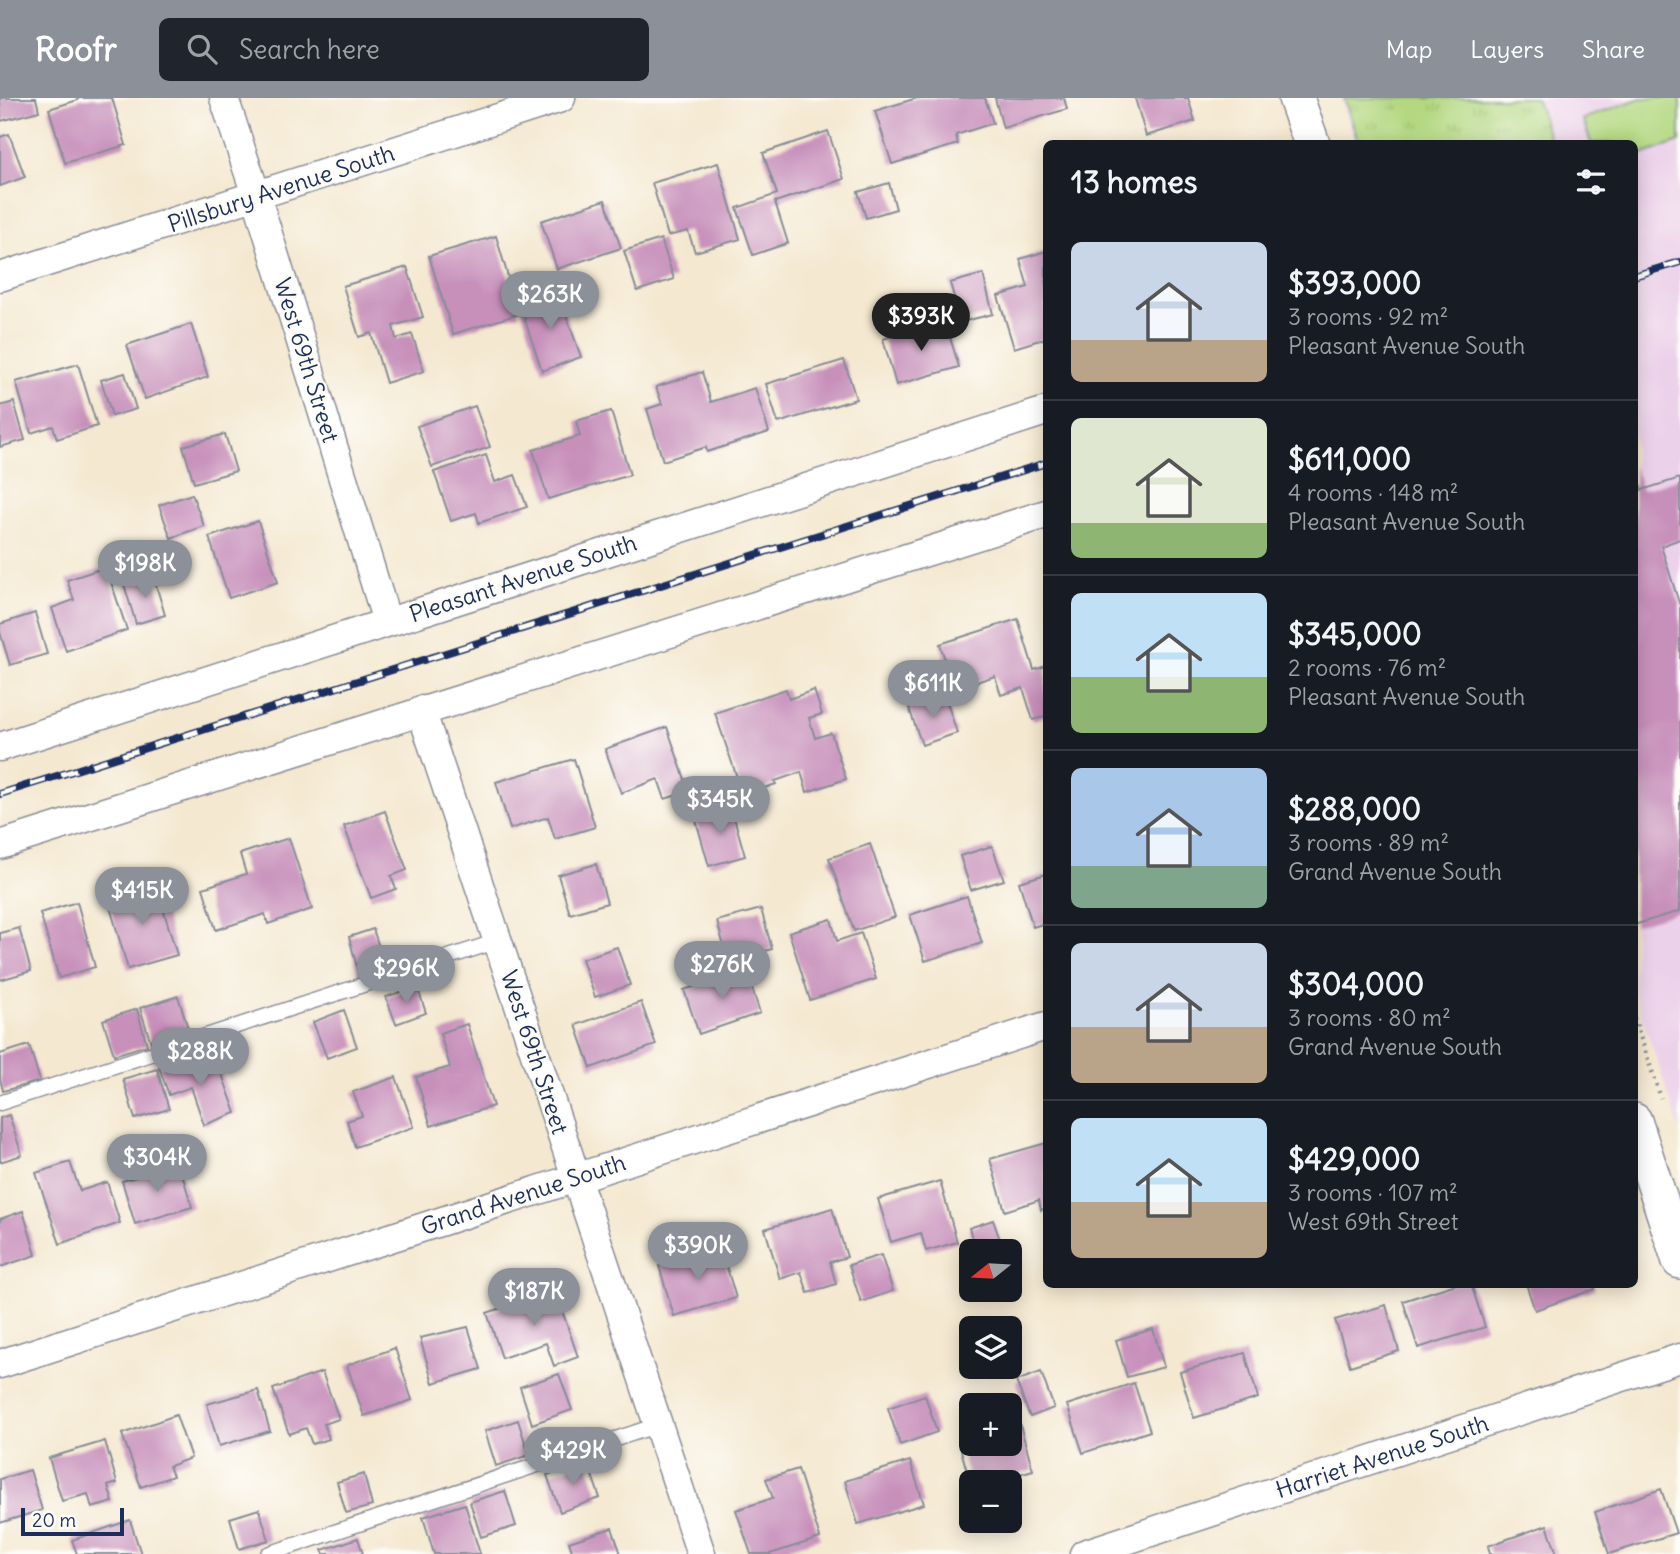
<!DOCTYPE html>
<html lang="en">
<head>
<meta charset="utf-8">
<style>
  :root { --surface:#171b24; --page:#20242c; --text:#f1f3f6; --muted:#9ea1a6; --line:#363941; --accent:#8c9099 }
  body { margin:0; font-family:Delius,sans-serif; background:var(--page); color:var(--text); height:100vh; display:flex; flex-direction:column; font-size:26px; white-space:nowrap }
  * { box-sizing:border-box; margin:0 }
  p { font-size:23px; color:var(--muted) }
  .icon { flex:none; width:38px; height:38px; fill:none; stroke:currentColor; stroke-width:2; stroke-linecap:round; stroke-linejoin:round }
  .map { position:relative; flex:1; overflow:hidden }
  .sheet { position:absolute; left:1043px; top:42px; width:595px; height:1148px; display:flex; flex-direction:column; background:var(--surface); border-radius:10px; box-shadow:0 4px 18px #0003 }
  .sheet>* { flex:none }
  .needle { width:46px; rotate:252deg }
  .buttons { position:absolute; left:959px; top:1141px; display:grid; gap:14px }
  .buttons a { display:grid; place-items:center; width:63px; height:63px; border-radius:10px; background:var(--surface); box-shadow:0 4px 18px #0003; font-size:35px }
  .scale { position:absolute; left:21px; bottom:18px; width:103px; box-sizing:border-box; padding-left:7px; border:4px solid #1b2f5e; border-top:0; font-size:19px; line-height:24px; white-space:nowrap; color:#1b2f5e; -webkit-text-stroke:5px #fdfcf7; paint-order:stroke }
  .price { position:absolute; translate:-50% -60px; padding:0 16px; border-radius:24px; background:var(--accent); color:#fff; font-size:23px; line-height:46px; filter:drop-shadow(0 2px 4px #0008) }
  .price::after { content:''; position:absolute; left:50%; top:42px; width:21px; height:16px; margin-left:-10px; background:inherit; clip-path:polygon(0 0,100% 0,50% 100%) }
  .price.on { background:#222; color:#fff }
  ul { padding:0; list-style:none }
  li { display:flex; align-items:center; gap:21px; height:175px; padding:0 28px }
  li+li { border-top:2px solid var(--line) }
  li span { display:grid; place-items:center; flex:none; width:196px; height:140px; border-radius:10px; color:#555 }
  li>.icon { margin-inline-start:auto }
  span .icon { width:84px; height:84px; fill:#fffc; stroke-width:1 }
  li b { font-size:30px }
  h2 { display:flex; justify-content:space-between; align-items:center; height:84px; padding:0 28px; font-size:30px }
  header { display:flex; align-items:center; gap:42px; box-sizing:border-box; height:98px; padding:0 35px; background:var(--accent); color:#fff }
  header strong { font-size:33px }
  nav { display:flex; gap:38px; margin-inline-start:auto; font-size:24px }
  .search { width:490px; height:63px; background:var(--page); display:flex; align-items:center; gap:18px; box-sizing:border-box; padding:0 24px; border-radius:10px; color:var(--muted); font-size:26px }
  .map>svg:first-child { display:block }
  .built { fill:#ecd1ea }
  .grass { fill:#b4d881; stroke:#688470; stroke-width:2 }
  .park { fill:url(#park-tufts); stroke:#688470; stroke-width:2 }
  .building { fill:#c790bb }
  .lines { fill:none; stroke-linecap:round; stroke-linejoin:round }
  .service-casing { stroke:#888c97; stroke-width:17 }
  .minor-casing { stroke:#888c97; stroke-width:31 }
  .tertiary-casing { stroke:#888c97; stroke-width:38 }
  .path { stroke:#888c97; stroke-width:4.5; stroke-dasharray:2 5; stroke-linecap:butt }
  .service { stroke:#fff; stroke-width:14 }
  .minor { stroke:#fff; stroke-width:28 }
  .tertiary { stroke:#fff; stroke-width:35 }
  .rail-casing { stroke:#1b2f5e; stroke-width:8 }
  .rail { stroke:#fdfcf7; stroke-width:5; stroke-dasharray:16; stroke-linecap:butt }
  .labels { text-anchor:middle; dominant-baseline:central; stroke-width:5; stroke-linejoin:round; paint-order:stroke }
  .street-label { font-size:23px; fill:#1b2f5e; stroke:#fdfcf7 }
</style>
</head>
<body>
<header>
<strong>Roofr</strong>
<div class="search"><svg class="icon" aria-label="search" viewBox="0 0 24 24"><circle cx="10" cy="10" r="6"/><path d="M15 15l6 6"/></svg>Search here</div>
<nav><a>Map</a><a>Layers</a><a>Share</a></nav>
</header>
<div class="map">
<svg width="1680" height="1456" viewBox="0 0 1680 1456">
  <defs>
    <pattern id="park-tufts" width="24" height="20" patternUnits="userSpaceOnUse" patternTransform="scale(1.75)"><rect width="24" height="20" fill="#b4d881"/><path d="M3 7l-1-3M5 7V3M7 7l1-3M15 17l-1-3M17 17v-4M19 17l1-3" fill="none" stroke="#9aba72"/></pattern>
  </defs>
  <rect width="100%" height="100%" fill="#fdfcf7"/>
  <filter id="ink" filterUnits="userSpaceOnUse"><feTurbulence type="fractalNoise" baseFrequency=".0143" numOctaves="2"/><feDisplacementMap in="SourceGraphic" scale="14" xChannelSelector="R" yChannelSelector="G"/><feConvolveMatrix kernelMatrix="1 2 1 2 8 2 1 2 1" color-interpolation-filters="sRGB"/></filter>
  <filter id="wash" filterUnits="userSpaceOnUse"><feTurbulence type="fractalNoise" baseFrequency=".00686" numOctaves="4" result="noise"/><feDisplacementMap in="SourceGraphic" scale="28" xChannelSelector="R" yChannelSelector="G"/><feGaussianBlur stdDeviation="1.57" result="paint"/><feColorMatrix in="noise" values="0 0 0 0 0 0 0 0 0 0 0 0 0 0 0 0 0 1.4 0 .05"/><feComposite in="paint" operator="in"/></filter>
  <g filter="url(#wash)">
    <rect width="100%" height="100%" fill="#f4e8d0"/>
    <path class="built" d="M1341,0H1680V1032L1634,894V46L1356,45Z"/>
    <path class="grass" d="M1641,0H1680V44L1635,59L1634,46L1591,45L1583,21Z"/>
    <path class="park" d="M1344,0H1536L1551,45H1359Z"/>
    <g id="blocks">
      <path class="building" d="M0,0H36L39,13L1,23Z
        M78,0H112L126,47L65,65L49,11L78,2Z
        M917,0H985L993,25L956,37L958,46L892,66L875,13Z
        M995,0H1064L1067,11L1003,30Z
        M1135,0H1188L1195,23L1146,38Z
        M828,33L844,81L775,104L788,145L753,157L737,110L777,96L763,55Z
        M9,36L25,79L0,88V39Z
        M718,65L740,141L695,154L688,133L668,138L652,85Z
        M889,85L896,111L866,120L858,94Z
        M605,102L621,150L557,171L541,123Z
        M496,138L519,216L453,236L429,158Z
        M661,141L674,181L637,193L624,153Z
        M1046,153V240L1014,250L998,198L1028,189L1020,161Z
        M407,169L423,219L393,228L396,241L412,236L424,273L386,285L371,235L359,239L343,188Z
        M983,176L993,216L961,224L950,185Z
        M558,194L581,259L542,273L520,207Z
        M945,223L959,269L896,287L883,241Z
        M191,226L208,279L145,301L127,247Z
        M844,262L856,301L778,325L766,286Z
        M78,266L97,328L57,341L53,328L31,335L16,284Z
        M702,274L711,304L755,290L769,334L707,354L706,349L663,363L647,311L662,306L656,289Z
        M125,275L136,311L112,318L101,282Z
        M14,304L25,342L0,349V308Z
        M475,308L490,349L432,369L417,328Z
        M611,313L630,377L548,401L533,352L580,338L576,323Z
        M225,336L236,373L194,385L183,348Z
        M486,357L495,384L515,377L527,409L479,425L476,415L451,423L434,374Z
        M1634,369L1642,392L1680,380V441L1661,448L1680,508V813L1634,827Z
        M192,396L204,428L171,440L159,407Z
        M258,423L278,484L229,500L209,439Z
        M106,469L127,532L66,553L52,510L74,502L67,482Z
        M153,477L165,517L136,526L124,486Z
        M35,515L47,556L10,567L0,534V526Z
        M1018,521L1034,572L1046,568V618L1033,622L1023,590L1001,597L995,578L954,591L940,546Z
        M786,591L789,601L814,592L822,616L809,620L815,640L831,635L846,681L807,694L801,674L775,683L776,686L743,697L715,615Z
        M945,598L957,635L922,647L909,610Z
        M667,629L689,693L665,701L658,681L621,695L605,651Z
        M574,661L595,729L555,741L548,719L510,731L496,684Z
        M731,709L745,758L709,768L695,719Z
        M385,713L407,772L391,778L396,791L371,800L344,728Z
        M289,740L312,811L268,826L265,816L216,832L203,790L246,776L240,756Z
        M870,746L895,819L854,833L829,760Z
        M992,748L1004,782L971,792L960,758Z
        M596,766L607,805L570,816L558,777Z
        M1046,776V825L1033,829L1019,784Z
        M156,787L177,857L128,871L108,802Z
        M967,798L982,845L925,863L910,817Z
        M77,804L95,869L59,880L40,815Z
        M761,811L772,851L728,863L717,823Z
        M831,821L837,843L861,835L876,881L810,902L789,834Z
        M19,830L31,873L0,882V835Z
        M373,831L387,873L360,881L349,839Z
        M617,849L630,887L595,899L582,861Z
        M746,871L760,915L699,936L684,892Z
        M417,888L426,915L396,926L386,899Z
        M178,898L190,937L152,948L140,910Z
        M641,904L656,947L591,970L576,927Z
        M137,911L147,947L114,957L103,922Z
        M344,912L357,949L327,960L313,924Z
        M467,926L493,1008L431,1028L416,979L450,969L440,935Z
        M29,947L40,983L3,993L0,981V956Z
        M191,958L197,976L219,968L236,1015L204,1027L191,989L169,997L159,969Z
        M157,971L169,1011L135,1021L123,981Z
        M396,979L414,1029L355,1049L347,1023L362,1018L353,994Z
        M9,1017L22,1057L0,1064V1020Z
        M1046,1045V1110L1041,1112L1039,1102L1005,1113L990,1061Z
        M70,1064L80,1093L107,1084L120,1125L60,1146L36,1075Z
        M179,1066L192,1109L135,1126L122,1083Z
        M940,1083L957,1144L926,1153L921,1135L891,1144L878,1101Z
        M832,1110L847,1159L830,1164L836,1186L808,1195L801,1174L780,1181L765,1131Z
        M23,1113L36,1157L0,1169V1121Z
        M993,1122L1004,1153H976L969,1130Z
        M721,1150L736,1200L674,1218L659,1168Z
        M881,1157L893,1193L861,1204L849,1167Z
        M1456,1186H1471L1485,1229L1418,1250L1403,1203Z
        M1526,1186H1594L1595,1191L1535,1212Z
        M555,1192L578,1259L554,1268L546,1245L502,1260L487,1215Z
        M1386,1207L1399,1253L1350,1268L1335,1222Z
        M468,1229L481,1271L433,1285L420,1240Z
        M1153,1231L1164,1269L1127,1279L1116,1242Z
        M395,1250L412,1302L364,1318L347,1267Z
        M1245,1255L1258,1300L1194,1320L1180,1274Z
        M322,1274L339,1321L324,1326L329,1341L312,1346L306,1330L289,1336L273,1291Z
        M1041,1274L1054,1310L1030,1319L1016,1283Z
        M559,1276L572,1312L532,1326L520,1289Z
        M1134,1285L1150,1333L1083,1355L1067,1307Z
        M258,1292L270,1333L219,1348L207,1306Z
        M925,1297L937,1334L900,1347L888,1310Z
        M176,1317L191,1360L169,1368L173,1378L141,1389L122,1336Z
        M518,1322L529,1357L496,1368L485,1333Z
        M1020,1327L1033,1372L992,1384H970L959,1345L971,1342V1346H1010V1330Z
        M105,1343L117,1385L108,1388L113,1404L92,1410L88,1396L62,1403L49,1360Z
        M587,1363L600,1400L560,1414L547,1377Z
        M910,1363L924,1406L858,1426L845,1383Z
        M798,1371L820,1440L770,1456H751L736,1412L773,1400L766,1381Z
        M30,1372L42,1412L0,1425V1381Z
        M364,1376L372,1408L346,1415L337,1384Z
        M1661,1391L1676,1435L1609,1456L1595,1414Z
        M505,1393L516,1428L481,1439L470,1404Z
        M465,1406L480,1456H434L423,1419Z
        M259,1411L269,1442L239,1451L230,1420Z
        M130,1422L141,1456H77L72,1442Z
        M1547,1427L1557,1456H1490L1488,1448Z
        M612,1430L621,1456H573L569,1444Z
        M358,1440L363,1456H324L322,1452Z"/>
    </g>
  </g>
  <g filter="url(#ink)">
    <use href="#blocks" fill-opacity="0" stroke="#888c97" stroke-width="2"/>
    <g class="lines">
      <g class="service-casing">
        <path id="service" d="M0,1005L498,843
          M268,1456L658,1327"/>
      </g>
      <g class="minor-casing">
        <path id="minor" d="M224,0L256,97L387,524
          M0,179L561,0
          M421,612L701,1456
          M0,649L1046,313
          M0,747L1046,416
          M0,1266L1046,928
          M1084,1456L1680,1260"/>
      </g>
      <g class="tertiary-casing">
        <path id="tertiary" d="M1296,0L1312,46
          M1634,1023L1680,1163"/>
      </g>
      <path class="path" d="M1634,920L1661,1000"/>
      <use href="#service" class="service"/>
      <use href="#minor" class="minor"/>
      <use href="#tertiary" class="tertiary"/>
      <g class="rail-casing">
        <path id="rail" d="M1634,178L1680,164
          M0,696L1046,365"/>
      </g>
      <use href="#rail" class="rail"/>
    </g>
  </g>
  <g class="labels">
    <g class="street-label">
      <text transform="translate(281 90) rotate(-18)">Pillsbury Avenue South</text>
      <text transform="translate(307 262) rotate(73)">West 69th Street</text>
      <text transform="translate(523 480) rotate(-18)">Pleasant Avenue South</text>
      <text transform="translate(535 954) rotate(72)">West 69th Street</text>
      <text transform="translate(523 1096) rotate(-18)">Grand Avenue South</text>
      <text transform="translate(1382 1358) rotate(-18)">Harriet Avenue South</text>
    </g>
  </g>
</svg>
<div class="buttons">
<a><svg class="needle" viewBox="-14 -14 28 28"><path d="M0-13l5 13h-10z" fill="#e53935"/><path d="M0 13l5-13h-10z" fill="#9ea1a6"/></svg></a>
<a><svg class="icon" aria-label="layers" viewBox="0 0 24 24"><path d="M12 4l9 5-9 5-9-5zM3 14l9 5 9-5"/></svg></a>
<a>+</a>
<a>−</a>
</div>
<div class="scale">20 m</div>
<b class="price" style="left:550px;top:233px">$263K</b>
<b class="price on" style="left:921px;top:255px">$393K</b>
<b class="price" style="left:145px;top:502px">$198K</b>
<b class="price" style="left:933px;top:622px">$611K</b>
<b class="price" style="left:720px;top:738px">$345K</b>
<b class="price" style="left:142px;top:829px">$415K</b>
<b class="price" style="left:722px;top:903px">$276K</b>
<b class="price" style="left:406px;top:907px">$296K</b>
<b class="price" style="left:200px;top:990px">$288K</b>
<b class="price" style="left:157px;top:1096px">$304K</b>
<b class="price" style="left:698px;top:1184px">$390K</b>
<b class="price" style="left:534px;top:1230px">$187K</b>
<b class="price" style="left:573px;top:1389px">$429K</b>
<section class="sheet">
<h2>13 homes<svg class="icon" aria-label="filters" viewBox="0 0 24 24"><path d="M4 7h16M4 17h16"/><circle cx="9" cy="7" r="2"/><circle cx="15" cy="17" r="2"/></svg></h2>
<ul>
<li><span style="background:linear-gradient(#c9d6e8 70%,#b9a48a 0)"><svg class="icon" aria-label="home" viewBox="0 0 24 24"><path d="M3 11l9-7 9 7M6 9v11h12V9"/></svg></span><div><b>$393,000</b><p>3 rooms · 92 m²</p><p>Pleasant Avenue South</p></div></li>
<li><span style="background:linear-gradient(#dfe7d0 75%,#8fb573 0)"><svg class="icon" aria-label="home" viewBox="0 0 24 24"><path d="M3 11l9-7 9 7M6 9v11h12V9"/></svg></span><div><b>$611,000</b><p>4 rooms · 148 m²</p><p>Pleasant Avenue South</p></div></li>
<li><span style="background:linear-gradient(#bfe0f5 60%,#8fb573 0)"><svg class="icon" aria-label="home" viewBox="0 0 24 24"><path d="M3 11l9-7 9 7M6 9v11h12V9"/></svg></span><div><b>$345,000</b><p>2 rooms · 76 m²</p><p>Pleasant Avenue South</p></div></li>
<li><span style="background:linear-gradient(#a9c7e8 70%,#7fa58c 0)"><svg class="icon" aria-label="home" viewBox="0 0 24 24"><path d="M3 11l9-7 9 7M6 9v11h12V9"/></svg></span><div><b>$288,000</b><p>3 rooms · 89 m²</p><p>Grand Avenue South</p></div></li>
<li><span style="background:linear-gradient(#c9d6e8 60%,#b9a48a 0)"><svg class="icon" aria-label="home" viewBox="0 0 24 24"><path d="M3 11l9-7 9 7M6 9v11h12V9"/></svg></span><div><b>$304,000</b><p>3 rooms · 80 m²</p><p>Grand Avenue South</p></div></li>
<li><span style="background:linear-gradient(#bfe0f5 60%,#b9a48a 0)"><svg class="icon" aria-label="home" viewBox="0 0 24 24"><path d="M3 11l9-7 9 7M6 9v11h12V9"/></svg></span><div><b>$429,000</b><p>3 rooms · 107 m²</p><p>West 69th Street</p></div></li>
</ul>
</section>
</div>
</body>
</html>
